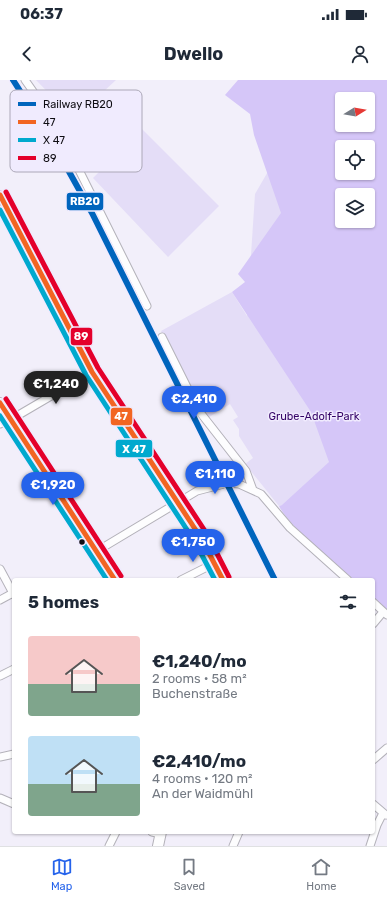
<!DOCTYPE html>
<html lang="en">
<head>
<meta charset="utf-8">
<style>
  :root { --surface:#fff; --page:#f2f2f3; --text:#1f2937; --muted:#747a83; --line:#e0e1e3; --accent:#2563eb }
  body { margin:0; font-family:Rubik,sans-serif; background:var(--page); color:var(--text); height:100vh; display:flex; flex-direction:column; font-size:15px; white-space:nowrap }
  * { box-sizing:border-box; margin:0 }
  p { font-size:13px; color:var(--muted) }
  .icon { flex:none; width:22px; height:22px; fill:none; stroke:currentColor; stroke-width:2; stroke-linecap:round; stroke-linejoin:round }
  .map { position:relative; flex:1; overflow:hidden }
  .drawer { position:absolute; left:12px; top:498px; width:363px; height:256px; display:flex; flex-direction:column; background:var(--surface); border-radius:4px; box-shadow:0 1px 3px #0004 }
  .drawer>* { flex:none }
  .needle { width:26px; rotate:79deg }
  .tools { position:absolute; left:335px; top:12px; display:grid; gap:8px }
  .tools a { display:grid; place-items:center; width:40px; height:40px; border-radius:4px; background:var(--surface); box-shadow:0 1px 3px #0004; font-size:20px }
  .price { position:absolute; translate:-50% -34px; padding:0 9px; border-radius:14px; background:var(--accent); color:#fff; font-size:13px; line-height:26px; filter:drop-shadow(0 1px 2px #0008) }
  .price::after { content:''; position:absolute; left:50%; top:24px; width:12px; height:9px; margin-left:-6px; background:inherit; clip-path:polygon(0 0,100% 0,50% 100%) }
  .price.active { background:#222; color:#fff }
  ul { padding:0; list-style:none }
  li { display:flex; align-items:center; gap:12px; height:100px; padding:0 16px }
  li span { display:grid; place-items:center; flex:none; width:112px; height:80px; border-radius:4px; color:#555 }
  li>.icon { margin-inline-start:auto }
  span .icon { width:48px; height:48px; fill:#fffc; stroke-width:1 }
  li b { font-size:17px }
  h2 { display:flex; justify-content:space-between; align-items:center; height:48px; padding:0 16px; font-size:17px }
  .status { display:flex; justify-content:space-between; align-items:center; height:28px; padding:0 20px; background:var(--surface); direction:ltr }
  .status svg { height:11px; fill:currentColor }
  header { display:flex; justify-content:space-between; align-items:center; height:52px; padding:0 16px; background:var(--surface); font-size:18px; font-weight:700 }
  .tabs { display:flex; justify-content:space-around; align-items:center; height:56px; border-top:1px solid var(--line); background:var(--surface); font-size:11px; color:var(--muted) }
  .tabs a { display:grid; justify-items:center; gap:2px }
  .tabs .active { color:var(--accent) }
  .map>svg:first-child { display:block }
  .green { fill:#e4ddf7; fill-rule:evenodd }
  .forest { fill:#d5c6f8; fill-rule:evenodd }
  .lines { fill:none; stroke-linecap:round; stroke-linejoin:round }
  .minor-casing { stroke:#b3b1b9; stroke-width:9 }
  .secondary-casing { stroke:#b3b1b9; stroke-width:12 }
  .minor { stroke:#fdfdfe; stroke-width:7 }
  .secondary { stroke:#fdfdfe; stroke-width:10 }
  .bus-1-casing { stroke:#f0ebfe; stroke-width:8 }
  .bus-2-casing { stroke:#f0ebfe; stroke-width:8 }
  .bus-3-casing { stroke:#f0ebfe; stroke-width:8 }
  .bus-1 { stroke:#f26522; stroke-width:5 }
  .bus-2 { stroke:#00a9ce; stroke-width:5 }
  .bus-3 { stroke:#e4002b; stroke-width:5 }
  .rail-1-casing { stroke:#f0ebfe; stroke-width:9 }
  .rail-1 { stroke:#0065bd; stroke-width:6 }
  .bus-dot { fill:#0f0d13; stroke:#f0ebfe; stroke-width:1.5 }
  .labels { text-anchor:middle; dominant-baseline:central; stroke-width:3; stroke-linejoin:round; paint-order:stroke }
  .park-label { font-size:11px; fill:#350467; stroke:#f0ebfe }
  .key { fill:#f0ebfe; stroke:#aca8b8; stroke-width:1 }
  .key-label { font-size:11px; fill:#0f0d13 }
  .line-badge { stroke:#f0ebfe; stroke-width:1.5 }
  .badge-label { font-size:11px; text-anchor:middle; font-weight:bold; fill:#fff }
</style>
</head>
<body>
<div class="status"><b>06:37</b><svg viewBox="0 0 49 12"><path d="M0 12V9h3v3zM5 12V6h3v6zM10 12V3h3v9zM15 12V0h3v12zM26 1h20v11H26zM47 4h2v5h-2z"/></svg></div>
<header><svg class="icon" aria-label="back" viewBox="0 0 24 24"><path d="M15 5l-7 7 7 7"/></svg>Dwello<svg class="icon" aria-label="person" viewBox="0 0 24 24"><circle cx="12" cy="8" r="4"/><path d="M4 21q1-7 8-7t8 7"/></svg></header>
<div class="map">
<svg width="387" height="766" viewBox="0 0 387 766">
  <rect width="100%" height="100%" fill="#f2effa"/>
  <path class="green" d="M36,0H116L74,39Z
    M343,0H387V451L282,425L279,426L245,384L253,378L239,356V349L233,340L238,337L230,324L206,339L161,251L232,212L247,236L255,114L277,76ZM342,19H368V45H342ZM342,67H368V93H342ZM342,115H368V141H342Z
    M142,49L219,126L168,177L93,98Z"/>
  <path class="forest" d="M238,0H387V530L373,517V500H354C335,482 289,447 279,426L282,425L329,382L311,332L232,212L245,202L238,194L281,133L254,55L250,34L225,15ZM342,19H368V45H342ZM342,67H368V93H342ZM342,115H368V141H342Z"/>
  <g class="lines">
    <g class="minor-casing">
      <path id="minor" d="M25,0L56,44L147,226
        M0,115L92,292L201,458L223,500
        M162,257L199,331L246,391L253,410
        M0,344L10,340L92,292
        M97,471L197,411L228,403L239,404L261,414L290,448L348,500
        M0,489L14,515
        M181,500L215,483
        M0,520L13,513
        M373,522L387,535
        M373,544L383,532
        M0,596L14,589
        M0,677L14,674
        M373,680L387,668
        M0,718L14,724
        M373,724L386,735
        M152,752L161,754
        M109,766L116,752
        M233,766L239,752
        M370,766L377,745L383,733"/>
    </g>
    <g class="secondary-casing">
      <path id="secondary" d="M0,323L115,500
        M158,766L161,752"/>
    </g>
    <use href="#minor" class="minor"/>
    <use href="#secondary" class="secondary"/>
    <g class="bus-1-casing">
      <path id="bus-1" d="M0,115L92,292L201,458L223,500
        M0,323L115,500"/>
    </g>
    <g class="bus-2-casing">
      <path id="bus-2" d="M0,130L86,295L195,462L215,500
        M0,336L107,500"/>
    </g>
    <g class="bus-3-casing">
      <path id="bus-3" d="M6,112L98,288L207,454L229,497
        M6,319L121,496"/>
    </g>
    <use href="#bus-1" class="bus-1"/>
    <use href="#bus-2" class="bus-2"/>
    <use href="#bus-3" class="bus-3"/>
    <g class="rail-1-casing">
      <path id="rail-1" d="M13,0L52,61L92,133L275,500"/>
    </g>
    <use href="#rail-1" class="rail-1"/>
  </g>
  <circle class="bus-dot" cx="82" cy="462" r="3.5"/>
  <g class="labels">
    <g class="park-label">
      <text x="314" y="336">Grube-Adolf-Park</text>
    </g>
  </g>
  <rect x="10" y="10" width="132" height="82" rx="6" class="key"/>
  <rect x="18" y="22" width="18" height="4" fill="#0065bd"/>
  <rect x="18" y="40" width="18" height="4" fill="#f26522"/>
  <rect x="18" y="58" width="18" height="4" fill="#00a9ce"/>
  <rect x="18" y="76" width="18" height="4" fill="#e4002b"/>
  <g class="key-label">
    <text x="43" y="28">Railway RB20</text>
    <text x="43" y="46">47</text>
    <text x="43" y="64">X 47</text>
    <text x="43" y="82">89</text>
  </g>
  <g class="line-badge">
    <rect x="66" y="112" width="38" height="19" rx="4" fill="#0065bd"/>
    <rect x="70" y="247" width="23" height="19" rx="4" fill="#e4002b"/>
    <rect x="110" y="327" width="23" height="19" rx="4" fill="#f26522"/>
    <rect x="115" y="359" width="38" height="19" rx="4" fill="#00a9ce"/>
  </g>
  <g class="badge-label">
    <text x="85" y="125">RB20</text>
    <text x="81" y="260">89</text>
    <text x="121" y="340">47</text>
    <text x="134" y="373">X 47</text>
  </g>
</svg>
<div class="tools">
<a><svg class="needle" viewBox="-14 -14 28 28"><path d="M0-13l5 13h-10z" fill="#e53935"/><path d="M0 13l5-13h-10z" fill="#747a83"/></svg></a>
<a><svg class="icon" aria-label="locate" viewBox="0 0 24 24"><circle cx="12" cy="12" r="6"/><path d="M12 2v4M12 18v4M2 12h4M18 12h4"/></svg></a>
<a><svg class="icon" aria-label="layers" viewBox="0 0 24 24"><path d="M12 4l9 5-9 5-9-5zM3 14l9 5 9-5"/></svg></a>
</div>
<b class="price active" style="left:56px;top:325px">€1,240</b>
<b class="price" style="left:194px;top:340px">€2,410</b>
<b class="price" style="left:215px;top:415px">€1,110</b>
<b class="price" style="left:53px;top:426px">€1,920</b>
<b class="price" style="left:193px;top:483px">€1,750</b>
<section class="drawer">
<h2>5 homes<svg class="icon" aria-label="filters" viewBox="0 0 24 24"><path d="M4 7h16M4 17h16"/><circle cx="9" cy="7" r="2"/><circle cx="15" cy="17" r="2"/></svg></h2>
<ul>
<li><span style="background:linear-gradient(#f6c9c9 60%,#7fa58c 0)"><svg class="icon" aria-label="home" viewBox="0 0 24 24"><path d="M3 11l9-7 9 7M6 9v11h12V9"/></svg></span><div><b>€1,240/mo</b><p>2 rooms · 58 m²</p><p>Buchenstraße</p></div></li>
<li><span style="background:linear-gradient(#bfe0f5 60%,#7fa58c 0)"><svg class="icon" aria-label="home" viewBox="0 0 24 24"><path d="M3 11l9-7 9 7M6 9v11h12V9"/></svg></span><div><b>€2,410/mo</b><p>4 rooms · 120 m²</p><p>An der Waidmühl</p></div></li>
</ul>
</section>
</div>
<nav class="tabs">
<a class="active"><svg class="icon" aria-label="map" viewBox="0 0 24 24"><path d="M3 6l6-2 6 2 6-2v14l-6 2-6-2-6 2zM9 4v14M15 6v14"/></svg>Map</a>
<a><svg class="icon" aria-label="saved" viewBox="0 0 24 24"><path d="M7 4h10v16l-5-4-5 4z"/></svg>Saved</a>
<a><svg class="icon" aria-label="home" viewBox="0 0 24 24"><path d="M3 11l9-7 9 7M6 9v11h12V9"/></svg>Home</a>
</nav>
</body>
</html>
